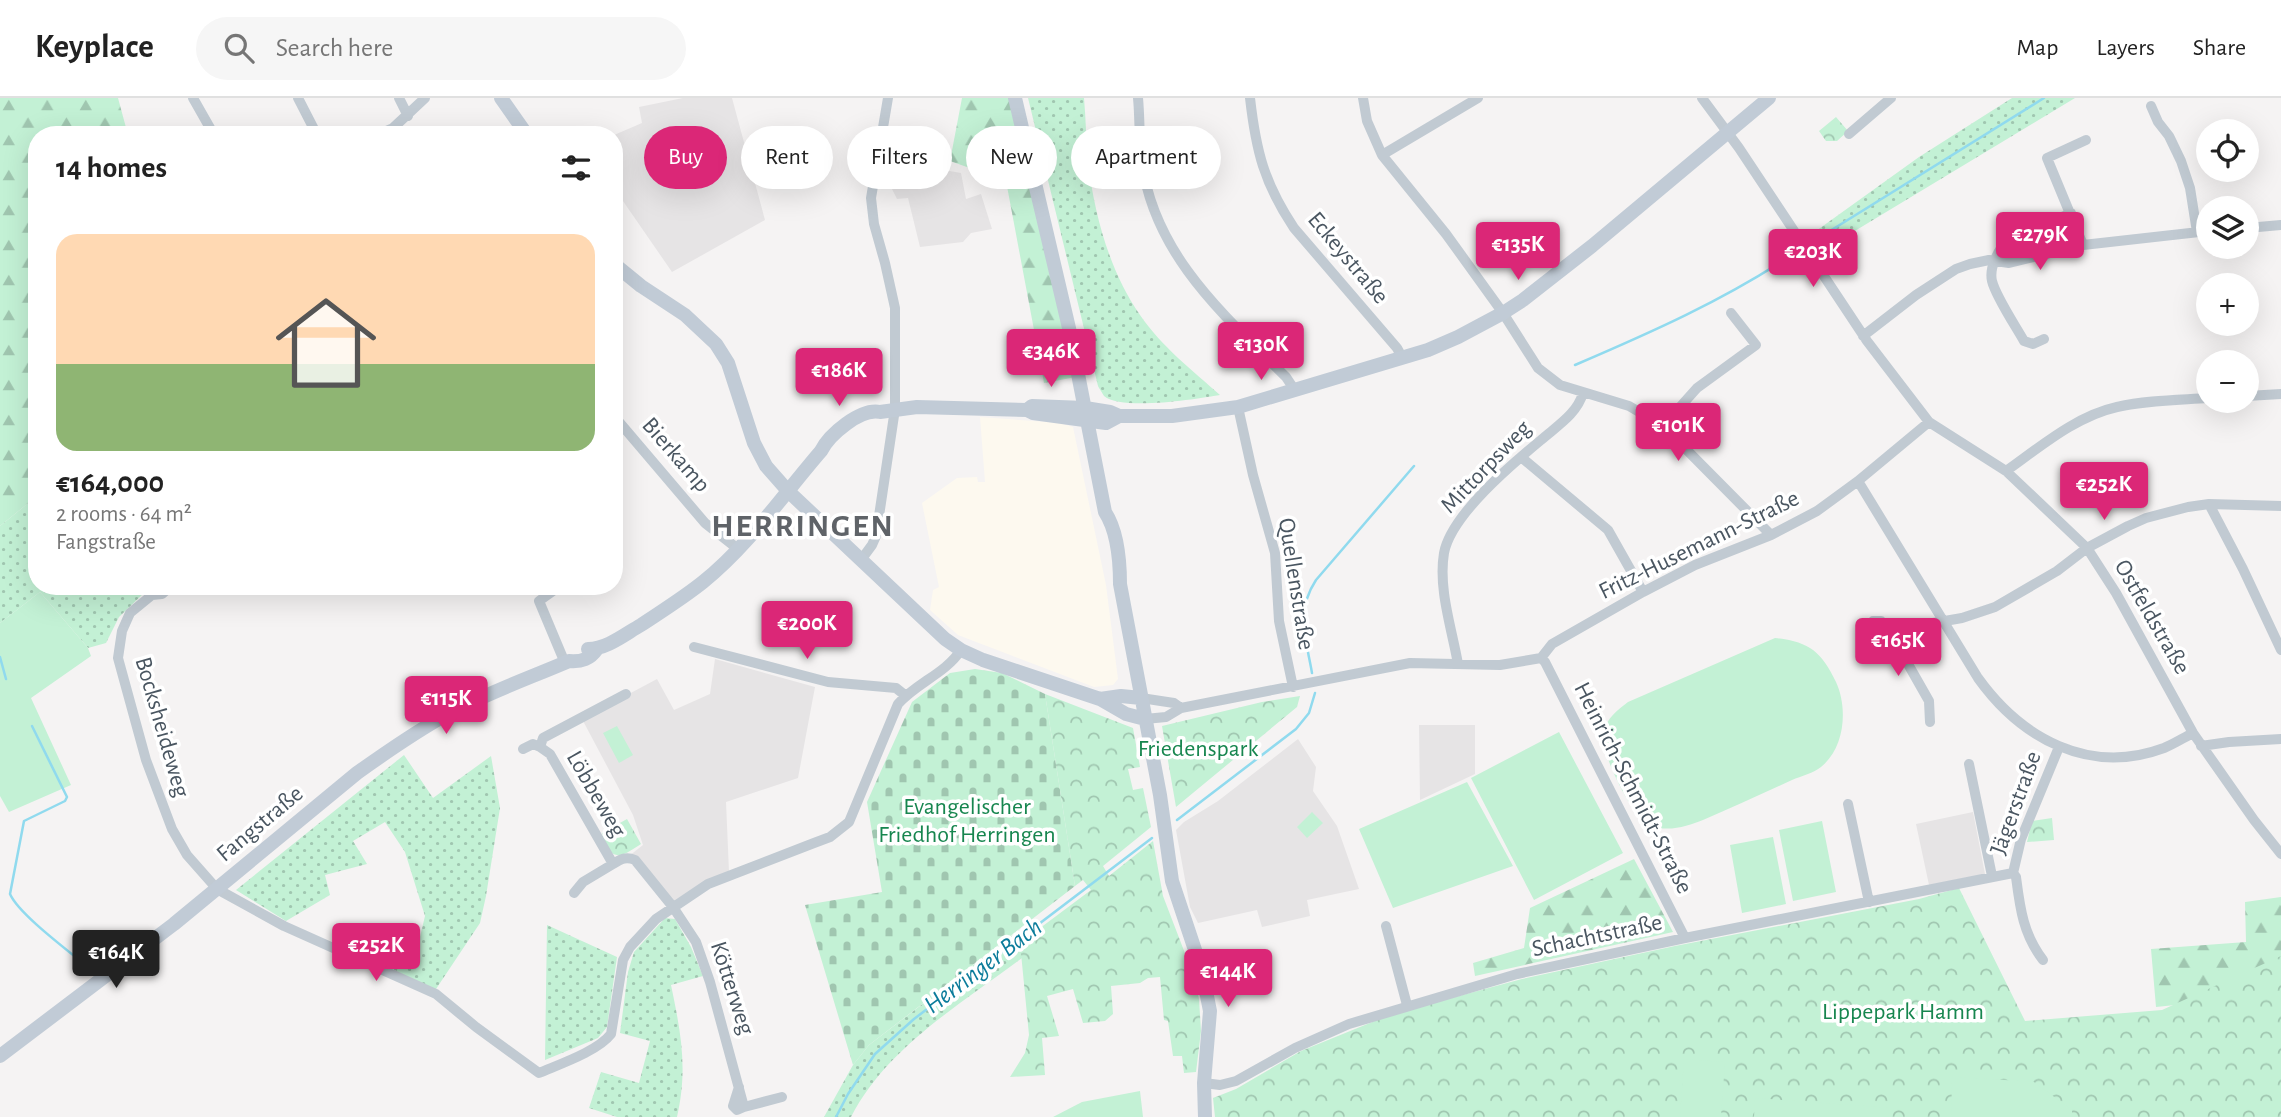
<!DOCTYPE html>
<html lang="en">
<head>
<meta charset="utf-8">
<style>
  :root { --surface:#fff; --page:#f6f6f6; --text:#222; --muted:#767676; --line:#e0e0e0; --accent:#db2777 }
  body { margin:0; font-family:"Alegreya Sans",sans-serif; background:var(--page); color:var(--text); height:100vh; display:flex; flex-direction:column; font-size:26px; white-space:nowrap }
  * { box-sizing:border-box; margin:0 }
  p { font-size:23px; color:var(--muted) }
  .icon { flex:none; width:38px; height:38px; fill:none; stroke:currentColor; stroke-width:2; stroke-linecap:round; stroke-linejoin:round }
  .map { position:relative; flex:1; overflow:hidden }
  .details { position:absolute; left:28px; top:28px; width:595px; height:469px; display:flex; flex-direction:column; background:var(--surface); border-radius:28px; box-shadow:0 7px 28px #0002 }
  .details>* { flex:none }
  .hud { position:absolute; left:644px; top:28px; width:665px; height:63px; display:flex; gap:14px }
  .fabs { position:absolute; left:2196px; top:21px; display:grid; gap:14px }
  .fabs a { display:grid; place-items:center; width:63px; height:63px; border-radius:50%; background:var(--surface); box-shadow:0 7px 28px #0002; font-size:35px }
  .price { position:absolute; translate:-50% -60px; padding:0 16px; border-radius:7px; background:var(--accent); color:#fff; font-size:23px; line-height:46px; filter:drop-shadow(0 2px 4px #0008) }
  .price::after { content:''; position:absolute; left:50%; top:42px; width:21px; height:16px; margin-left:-10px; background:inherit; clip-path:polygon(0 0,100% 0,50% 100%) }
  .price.on { background:#222; color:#fff }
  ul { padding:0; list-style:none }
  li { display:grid; align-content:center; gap:14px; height:371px; padding:0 28px }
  li span { display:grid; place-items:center; height:217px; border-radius:21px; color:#555 }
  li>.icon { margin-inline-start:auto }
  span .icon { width:126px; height:126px; fill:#fffc; stroke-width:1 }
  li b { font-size:30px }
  h2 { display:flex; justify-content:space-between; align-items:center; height:84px; padding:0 28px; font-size:30px }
  .chip { padding:0 24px; border-radius:32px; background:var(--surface); box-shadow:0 7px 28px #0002; font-size:24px; line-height:63px }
  .chip.on { background:var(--accent); color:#fff }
  header { display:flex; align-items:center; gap:42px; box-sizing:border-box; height:98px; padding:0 35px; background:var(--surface); border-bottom:2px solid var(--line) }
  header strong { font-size:33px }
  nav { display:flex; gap:38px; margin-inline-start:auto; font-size:24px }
  .search { width:490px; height:63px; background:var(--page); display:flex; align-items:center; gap:18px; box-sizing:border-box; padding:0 24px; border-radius:38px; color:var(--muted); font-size:26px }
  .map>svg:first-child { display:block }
  .commercial { fill:#fdf9ef }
  .education { fill:#e6e4e5 }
  .grass { fill:url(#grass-dots) }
  .forest { fill:url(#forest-firs) }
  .cemetery { fill:url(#cemetery-stones) }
  .park { fill:url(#park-crowns) }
  .pitch { fill:#c3f1d5 }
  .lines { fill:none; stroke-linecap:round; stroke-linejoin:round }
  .stream { stroke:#90daee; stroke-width:2.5 }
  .street { stroke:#c1cad2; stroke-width:10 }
  .secondary { stroke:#c1cbd6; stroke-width:14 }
  .labels { text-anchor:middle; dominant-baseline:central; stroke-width:7; stroke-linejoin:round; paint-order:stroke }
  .street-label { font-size:24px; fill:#4a5661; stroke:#fff }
  .park-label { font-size:24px; fill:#17864f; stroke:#fff }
  .water-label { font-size:26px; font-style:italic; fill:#0c7c9b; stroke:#fff }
  .district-label { font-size:32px; font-weight:bold; letter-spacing:2px; fill:#5f6368; stroke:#fff }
</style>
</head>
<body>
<header>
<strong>Keyplace</strong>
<div class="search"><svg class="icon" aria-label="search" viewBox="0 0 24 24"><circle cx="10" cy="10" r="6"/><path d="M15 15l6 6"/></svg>Search here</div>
<nav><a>Map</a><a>Layers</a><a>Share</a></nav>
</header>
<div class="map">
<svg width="2281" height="1019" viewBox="0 0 2281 1019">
  <defs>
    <pattern id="grass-dots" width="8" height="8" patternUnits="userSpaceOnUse" patternTransform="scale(1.75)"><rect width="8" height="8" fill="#c3f1d5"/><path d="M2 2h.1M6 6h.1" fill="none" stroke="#a0c6b0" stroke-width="1.8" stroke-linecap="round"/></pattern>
    <pattern id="forest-firs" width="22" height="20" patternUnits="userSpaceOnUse" patternTransform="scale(1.75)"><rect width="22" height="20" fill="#c3f1d5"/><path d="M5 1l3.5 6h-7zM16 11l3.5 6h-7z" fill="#a0c6b0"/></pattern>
    <pattern id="cemetery-stones" width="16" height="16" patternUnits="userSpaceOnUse" patternTransform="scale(1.75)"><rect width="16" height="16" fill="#c3f1d5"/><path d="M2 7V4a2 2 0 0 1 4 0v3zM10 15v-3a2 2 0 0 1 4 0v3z" fill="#a0c6b0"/></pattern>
    <pattern id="park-crowns" width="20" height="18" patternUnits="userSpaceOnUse" patternTransform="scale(1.75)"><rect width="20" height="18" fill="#c3f1d5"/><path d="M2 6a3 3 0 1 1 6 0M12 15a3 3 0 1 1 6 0" fill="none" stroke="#a0c6b0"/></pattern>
  </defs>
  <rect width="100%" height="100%" fill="#f5f3f3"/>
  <path class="commercial" d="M980,319L1060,325L1073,329L1106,487L1118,581L1113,587L1094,589L958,537L930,512L933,492L939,489L922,405L957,380L977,379L978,384H985Z"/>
  <path class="education" d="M683,0H732L765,122L672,174L614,90V37L642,25L639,9Z
    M886,62L961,75L966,101L981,96L992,131L971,135L963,144L920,149L908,100L897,101L892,91L882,88Z
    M715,561L815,589L798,680L726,704L729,774L673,806L629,758L643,747L633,717L582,621L657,581L674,612L710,596Z
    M1419,627H1475V676L1420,702Z
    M1298,641L1316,669L1313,693L1337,728L1359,791L1307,802L1310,818L1262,829L1257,812L1198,825L1190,809L1176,732L1184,724L1218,703Z
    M1973,714L1985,776L1929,787L1916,726Z"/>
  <path class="grass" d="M1028,0H1084C1086,22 1086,43 1088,65C1095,118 1109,172 1140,217C1161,248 1193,273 1220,297C1197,301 1122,313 1104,298C1103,296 1099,290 1098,288Z
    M2012,0H2075L1820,154L1809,138L1919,59Z
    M2060,124L2069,125L2070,128L2065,130L2068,139L2074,137L2076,141L2074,145L2062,147L2061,141L2049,144V150L2047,151L2045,145L2032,149L2034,155L2031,156L2029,150L2017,154L2018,160L2004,159L2006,147L2014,144L2020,148L2036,141L2030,137L2041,132V138L2060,131Z
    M37,398V488H141L146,493L119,519L106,545L88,550L40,494L0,525V428Z
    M404,657L433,700L491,658L500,710L486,798L480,825L434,894L391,870L361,857L418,847L425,818L405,754L385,724L353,743L367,766L325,777L330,797L286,823L236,792Z
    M665,820L675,821L691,849L703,878L671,887C681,935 688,971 677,1019H617L589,1010L601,974L639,985L650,943L620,935L628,874L634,854Z
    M547,827L617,859L607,929L598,940L545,962Z
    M1019,832L1022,860C961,906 887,949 851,1019H824L853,967L869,947Z"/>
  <path class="forest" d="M0,0H118L128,37H37V398L0,428Z
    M962,0H1009L1076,279L1044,285L1006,83L950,63Z
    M1634,761L1673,834L1475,878L1473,865L1524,850L1530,810Z
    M2281,799V896L2156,909L2151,851L2246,844L2245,804Z"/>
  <path class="cemetery" d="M975,571L1002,575L1045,596L1075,788L869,947L853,967L805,807L882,794L867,704L912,604L950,575Z"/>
  <path class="park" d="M1836,19L1848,33L1837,43H1826L1819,33Z
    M1045,596L1133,630L1140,669L1128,671L1133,692L1143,690L1151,729L1103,768L1109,778L1153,743L1163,798L1191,871L1199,901L1201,933L1196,974L1184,975L1182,958H1173L1168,923L1164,922L1160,879L1148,880L1140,885L1111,888L1113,916L1105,923L1083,925L1073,891L1047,898L1059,938L1042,940L1045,977L1010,979L1025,955L1029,937L1020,845L1091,792L1083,782L1075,788Z
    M1300,598L1297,609L1176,709L1162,628L1262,604Z
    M2052,720L2054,742L2027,744L2032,723Z
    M627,721L641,746C631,752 618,764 609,752C605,746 603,741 602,735Z
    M1959,790L2025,923L2162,912L2281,858V1019H1215L1213,1000L1236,991L1301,953L1392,916L1522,881L1675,848L1919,801Z"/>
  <path class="pitch" d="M40,494L88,550L91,558L31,600L71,687L9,714L0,698V525Z
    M1775,540C1809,544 1821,553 1836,584C1848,610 1845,650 1821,669C1814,675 1801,678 1792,682C1762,696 1733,709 1703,722C1688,728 1667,735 1650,727C1634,721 1610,671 1606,654C1604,648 1604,639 1605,633C1606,620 1618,612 1628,604Z
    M617,628L633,657L619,665L603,635Z
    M1559,634L1623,755L1534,802L1471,680Z
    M1467,684L1513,768L1393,810L1359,731Z
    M1312,714L1323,725L1307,740L1297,729Z
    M1822,723L1836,794L1793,803L1779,732Z
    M1773,739L1786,806L1742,815L1730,747Z
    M1684,961L1725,964L1721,1019H1680Z
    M1960,979L2034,984L2072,1012V1019H1951L1952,983Z
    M1140,993L1143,1019H1053L1082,1004Z
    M1755,1000L1893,1010L1892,1019H1754Z"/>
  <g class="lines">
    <path class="stream" d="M1817,141L2044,0
      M1575,267C1652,234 1722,203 1792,157
      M0,559L6,581
      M1312,575C1306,540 1295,514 1316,482L1414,368
      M32,628L67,699L65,703L24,723L10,796C19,817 74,857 94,874
      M1177,722L1296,631L1309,615L1315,595
      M836,1019L848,996L875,956L914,921L1152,740"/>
    <path class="street" d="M193,0L214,37
      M298,0L317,37
      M399,0L408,18
      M1138,0C1140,21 1139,44 1142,65C1155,158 1224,217 1286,279L1294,291
      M1250,0C1256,53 1264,85 1294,130L1397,250L1403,261
      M1363,0L1367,23L1382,57L1446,136L1503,215L1538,270L1560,287L1629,308L1663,328L1771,437
      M1702,0L1739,50L1867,243L1929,324L2006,373L2087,450L2116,495L2193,635L2254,722L2281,756
      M2151,8L2158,24L2169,38L2181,63L2190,90L2197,134
      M1849,36L1891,0
      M377,37L393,30L425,0
      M1382,57L1478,0
      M2247,130L2281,127
      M2083,147L2047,60L2086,42
      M1863,238L1916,197L1956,171L1970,166L1989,162L2009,165L2083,147L2208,133
      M2044,241L2033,246L2024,243C2015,227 1996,199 1992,183C1989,170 1998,151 2008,143L2071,115
      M2247,298L2281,296
      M1238,309L1253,377L1275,455L1279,523L1293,589
      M614,318L705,425L738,451
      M1663,328L1697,290L1756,247L1731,215
      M1521,359L1608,432L1643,494
      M2006,373C2040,349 2076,318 2117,309C2147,302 2178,302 2208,300
      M1858,383L1978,580C2021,640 2089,678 2164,650C2174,646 2183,640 2193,635
      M2209,406L2243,471L2281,552
      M861,462L872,447L876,438L895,311V210L885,165L874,126L871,100L888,0
      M171,488L162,496L152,497L130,515L122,533L118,560L146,662L172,731L187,757L217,791L284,828L436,896L476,929L539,975C560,966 598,953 611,936L623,862L630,849L656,821L708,786L814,745L830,739L849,724L898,606C916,585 945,576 961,552
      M348,488L351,492H361
      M560,488L539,503L565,565
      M1873,523H1881L1891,539L1899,545L1904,559L1929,603L1930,624
      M1899,545L1933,525L1962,520L1995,509L2057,473L2087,450L2128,428L2146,420L2188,409L2209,406L2281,408
      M694,549L828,584L896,590L906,598
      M1541,560L1545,564L1685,840
      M1458,566C1452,531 1438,491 1444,455C1451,417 1512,366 1541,342C1557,328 1577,316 1583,295
      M626,596L543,640L540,649L550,656L613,766C621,761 626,758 635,762L673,809L696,844L710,884L744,1009L782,999
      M1141,600L1174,605L1181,610
      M1145,621L1166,619L1181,610L1410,565L1500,567L1541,560L1552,546L1643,494L1695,467L1771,437L1817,413L1858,383L1929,324
      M2201,648L2229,644L2281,641
      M523,651L533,646L540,649
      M1969,666L1992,778
      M1848,706L1869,804
      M2013,775L2021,741L2059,649
      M2013,775L2016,779C2020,810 2023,836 2043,862
      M574,795L583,784L613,766
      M1386,828L1407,907
      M1204,985L1220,987L1236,983L1295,950L1349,926L1517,876L1685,840L2013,775
      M739,989L733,1008L737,1012L744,1009"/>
    <path class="secondary" d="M501,0L527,37
      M1015,0L1069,230L1105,414C1118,434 1120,463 1120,486L1160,697L1172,783L1202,873L1210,913L1204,985L1205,1019
      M614,166L641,188L685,217L716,246L728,265L754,345L766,368L788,393L945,541L961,552L983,562L1100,601L1126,616L1145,621
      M1027,312L1032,308L1085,310L1110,314L1119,318H1172L1238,309L1428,252L1458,239L1503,215L1523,202L1592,148L1769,0
      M588,551C607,551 625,536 641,527C662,513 683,500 703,484C748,448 783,397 821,353C829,337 860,310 880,314L917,309L1027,312L1033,315L1106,325L1119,318
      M1100,601L1121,598L1141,600
      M0,958L174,826L357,675C385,655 414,635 444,618C484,596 527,581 569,563C582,564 590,561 597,551"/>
  </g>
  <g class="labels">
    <g class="street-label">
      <text transform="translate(1348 160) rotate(50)">Eckeystraße</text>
      <text transform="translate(676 357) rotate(49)">Bierkamp</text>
      <text transform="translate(1486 369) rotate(-46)">Mittorpsweg</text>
      <text transform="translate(1699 447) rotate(-26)">Fritz-Husemann-Straße</text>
      <text transform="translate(1296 486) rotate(81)">Quellenstraße</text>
      <text transform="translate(2152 519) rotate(60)">Ostfeldstraße</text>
      <text transform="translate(162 629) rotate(74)">Bocksheideweg</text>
      <text transform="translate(1633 690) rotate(63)">Heinrich-Schmidt-Straße</text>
      <text transform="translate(596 696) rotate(60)">Löbbeweg</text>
      <text transform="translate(2016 705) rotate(-70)">Jägerstraße</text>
      <text transform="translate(260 726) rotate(-40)">Fangstraße</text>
      <text transform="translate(1597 838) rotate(-12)">Schachtstraße</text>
      <text transform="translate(732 890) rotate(72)">Kötterweg</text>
    </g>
    <g class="park-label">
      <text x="1198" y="651">Friedenspark</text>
      <text x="967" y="709">Evangelischer<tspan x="967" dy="28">Friedhof Herringen</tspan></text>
      <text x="1903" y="914">Lippepark Hamm</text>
    </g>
    <g class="water-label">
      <text transform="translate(983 868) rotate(-37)">Herringer Bach</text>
    </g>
    <g class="district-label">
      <text x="803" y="428">HERRINGEN</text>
    </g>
  </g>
</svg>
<div class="fabs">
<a><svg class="icon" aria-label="locate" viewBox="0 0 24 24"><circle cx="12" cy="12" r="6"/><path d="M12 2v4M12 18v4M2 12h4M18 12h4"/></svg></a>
<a><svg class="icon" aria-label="layers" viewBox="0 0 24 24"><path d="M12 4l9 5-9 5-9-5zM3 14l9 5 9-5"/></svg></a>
<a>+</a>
<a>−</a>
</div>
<b class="price" style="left:2040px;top:174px">€279K</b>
<b class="price" style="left:1518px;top:184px">€135K</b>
<b class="price" style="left:1813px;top:191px">€203K</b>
<b class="price" style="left:1261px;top:284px">€130K</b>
<b class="price" style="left:1051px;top:291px">€346K</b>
<b class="price" style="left:839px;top:310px">€186K</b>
<b class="price" style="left:1678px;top:365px">€101K</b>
<b class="price" style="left:2104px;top:424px">€252K</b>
<b class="price" style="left:807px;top:563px">€200K</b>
<b class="price" style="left:1898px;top:580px">€165K</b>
<b class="price" style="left:446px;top:638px">€115K</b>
<b class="price" style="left:376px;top:885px">€252K</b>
<b class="price on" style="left:116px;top:892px">€164K</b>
<b class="price" style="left:1228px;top:911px">€144K</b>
<div class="hud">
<a class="chip on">Buy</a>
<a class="chip">Rent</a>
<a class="chip">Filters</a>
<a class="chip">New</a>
<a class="chip">Apartment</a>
</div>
<section class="details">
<h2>14 homes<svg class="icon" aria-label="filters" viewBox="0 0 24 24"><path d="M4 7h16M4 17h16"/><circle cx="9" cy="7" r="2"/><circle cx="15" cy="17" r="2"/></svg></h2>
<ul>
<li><span style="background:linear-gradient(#ffd9b3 60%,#8fb573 0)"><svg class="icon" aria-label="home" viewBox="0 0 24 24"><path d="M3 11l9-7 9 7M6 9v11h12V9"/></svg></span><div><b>€164,000</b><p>2 rooms · 64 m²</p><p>Fangstraße</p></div></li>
</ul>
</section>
</div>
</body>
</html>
